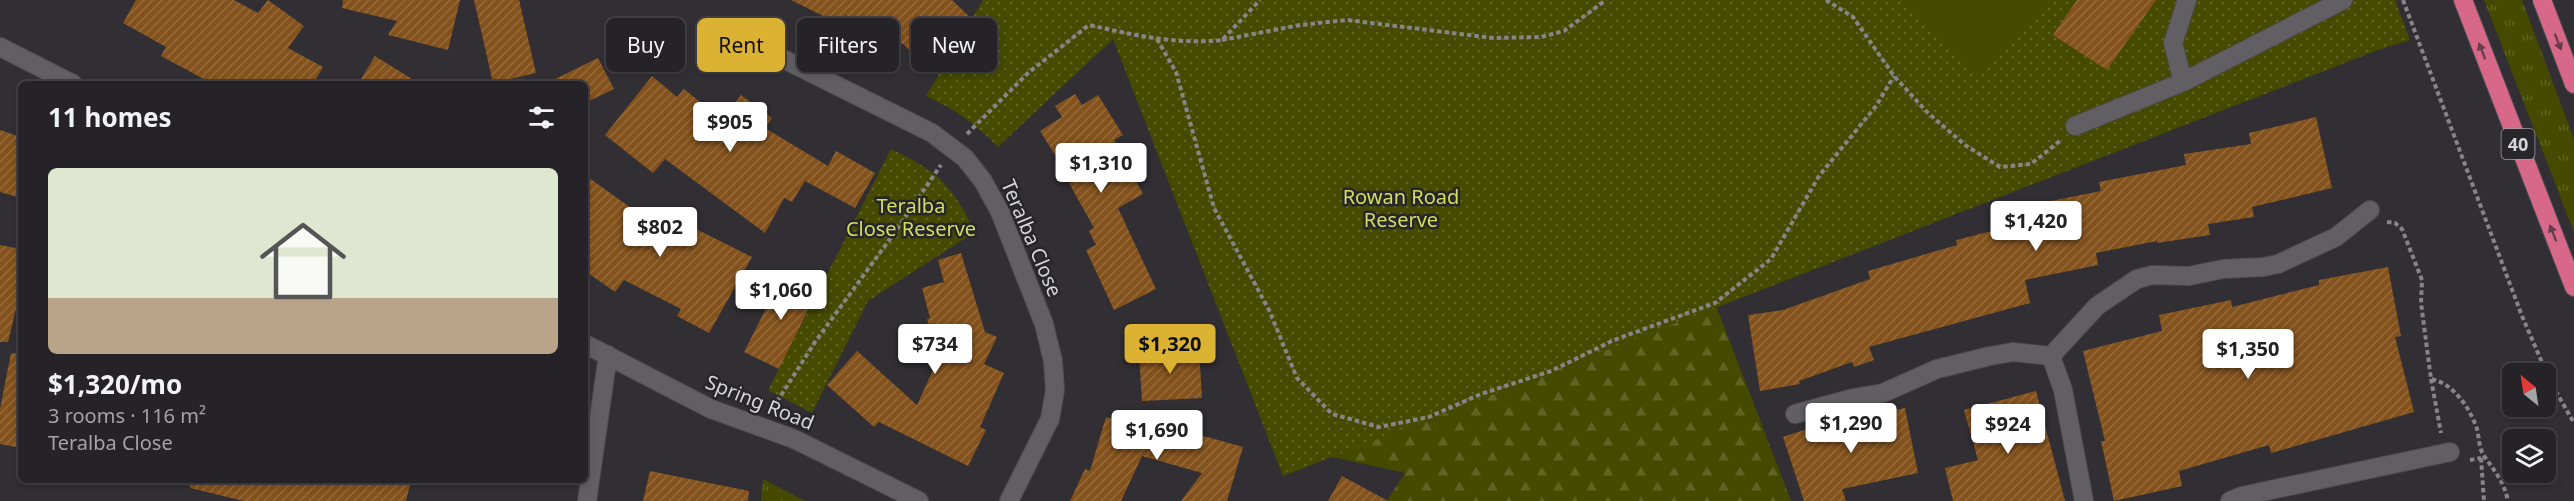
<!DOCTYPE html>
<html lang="en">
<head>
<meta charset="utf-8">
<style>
  :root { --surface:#252327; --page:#312f33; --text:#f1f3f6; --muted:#a3a4a7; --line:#424044; --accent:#dcb233 }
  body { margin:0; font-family:"Noto Sans",sans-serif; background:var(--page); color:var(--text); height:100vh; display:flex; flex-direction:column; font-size:22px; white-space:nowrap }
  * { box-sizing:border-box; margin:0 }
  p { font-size:20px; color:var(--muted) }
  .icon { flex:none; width:33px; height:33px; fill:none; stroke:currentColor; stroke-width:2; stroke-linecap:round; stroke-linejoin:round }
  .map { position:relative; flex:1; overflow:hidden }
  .panel { position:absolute; left:18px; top:81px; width:570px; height:402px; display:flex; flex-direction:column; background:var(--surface); border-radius:9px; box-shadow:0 3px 9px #0003,0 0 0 2px var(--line) }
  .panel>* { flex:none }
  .top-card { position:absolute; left:606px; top:18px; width:570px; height:54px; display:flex; gap:12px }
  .needle { width:39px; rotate:330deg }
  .fabs { position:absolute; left:2502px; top:363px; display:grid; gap:12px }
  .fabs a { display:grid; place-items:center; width:54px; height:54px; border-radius:9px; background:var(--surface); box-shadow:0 3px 9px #0003,0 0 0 2px var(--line); font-size:30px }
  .price { position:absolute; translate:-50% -51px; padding:0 14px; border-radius:6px; background:#fff; color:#222; font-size:20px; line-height:39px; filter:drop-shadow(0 2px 3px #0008) }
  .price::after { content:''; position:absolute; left:50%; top:36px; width:18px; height:14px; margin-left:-9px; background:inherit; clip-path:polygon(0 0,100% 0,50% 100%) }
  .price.active { background:var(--accent); color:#111 }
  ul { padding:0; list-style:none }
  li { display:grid; align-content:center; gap:12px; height:318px; padding:0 30px }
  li+li { border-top:2px solid var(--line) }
  li span { display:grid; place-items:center; height:186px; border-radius:9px; color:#555 }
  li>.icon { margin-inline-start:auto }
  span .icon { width:108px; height:108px; fill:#fffc; stroke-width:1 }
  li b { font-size:26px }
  h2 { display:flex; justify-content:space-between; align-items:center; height:72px; padding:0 30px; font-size:26px }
  .chip { padding:0 21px; border-radius:9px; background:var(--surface); box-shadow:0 3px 9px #0003,0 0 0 2px var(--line); font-size:21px; line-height:54px }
  .chip.active { background:var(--accent); color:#111 }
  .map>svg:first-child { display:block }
  .grass { fill:url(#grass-tufts) }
  .forest { fill:url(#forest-firs) }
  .park { fill:url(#park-dots) }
  .pitch { fill:#454a00 }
  .building { fill:url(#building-hatch) }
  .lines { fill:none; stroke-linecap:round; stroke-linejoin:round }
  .minor-casing { stroke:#4e4c4f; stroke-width:20 }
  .highway-casing { stroke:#4e4c4f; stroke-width:20 }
  .path { stroke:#878589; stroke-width:4; stroke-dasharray:4.5 3; stroke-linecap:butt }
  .minor { stroke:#625f64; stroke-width:18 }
  .highway { stroke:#d86889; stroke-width:18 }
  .oneway { fill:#653d4b }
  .labels { text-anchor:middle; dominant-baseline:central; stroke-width:5; stroke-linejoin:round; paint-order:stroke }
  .shield { fill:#27262a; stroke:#a1a0a2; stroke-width:1.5 }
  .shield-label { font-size:18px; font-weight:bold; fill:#d5d4d6 }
  .park-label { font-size:20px; fill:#d2de61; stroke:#27262a }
  .street-label { font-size:20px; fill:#d5d4d6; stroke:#27262a }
</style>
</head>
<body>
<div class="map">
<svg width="2574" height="501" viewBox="0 0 2574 501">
  <defs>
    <pattern id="grass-tufts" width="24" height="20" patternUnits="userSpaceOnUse" patternTransform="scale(1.5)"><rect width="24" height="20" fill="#454a00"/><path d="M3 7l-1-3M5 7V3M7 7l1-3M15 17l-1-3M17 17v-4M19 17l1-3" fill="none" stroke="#5f6324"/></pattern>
    <pattern id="forest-firs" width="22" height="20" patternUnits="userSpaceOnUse" patternTransform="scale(1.5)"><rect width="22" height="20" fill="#454a00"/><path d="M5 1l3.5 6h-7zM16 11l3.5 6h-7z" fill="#5f6324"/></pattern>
    <pattern id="park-dots" width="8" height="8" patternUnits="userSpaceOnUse" patternTransform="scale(1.5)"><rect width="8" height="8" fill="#454a00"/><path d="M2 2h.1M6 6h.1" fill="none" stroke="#5f6324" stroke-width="1.8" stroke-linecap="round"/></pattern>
    <pattern id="building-hatch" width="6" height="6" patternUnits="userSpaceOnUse" patternTransform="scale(1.5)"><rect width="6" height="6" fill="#84521c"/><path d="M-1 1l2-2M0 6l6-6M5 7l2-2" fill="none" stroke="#946a3c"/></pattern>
  </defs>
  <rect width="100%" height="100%" fill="#312f34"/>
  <path class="grass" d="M2484,0H2522L2574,139V232Z
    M763,479L805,501H761Z"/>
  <path class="forest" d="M1715,303L1791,501H1387L1405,473L1287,447Z"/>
  <path class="park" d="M983,0H2395L2410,40L2378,50L1283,476L1113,39L998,147C976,124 954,109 926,96Z
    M891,149C939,172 952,185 975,232L868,301L812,413L768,390Z"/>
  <path class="pitch" d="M1907,0H2056L1977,76Z"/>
  <path class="building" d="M136,0H234L258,13L268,0L304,26L288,48L323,67L313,84H213L161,56L166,47L123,23Z
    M343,0H460L448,50L388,35L397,21L342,8Z
    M474,0H519L536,73L493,83Z
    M791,0H952L976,23L931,70L903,44L845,15L841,25Z
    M2077,0H2156L2107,70L2053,35Z
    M375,56L420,84H358Z
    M598,58L614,89L585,103V84H545Z
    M652,76L677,97L684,89L722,120L741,95L772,118L765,128L828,166L836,151L875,173L855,208L805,181L792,202L784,198L765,233L665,159L653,173L605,135Z
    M1075,94L1082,105L1098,95L1123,135L1114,140L1143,194L1118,208L1156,289L1114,310L1086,250L1096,245L1089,231L1094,228L1069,183L1072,182L1040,131L1062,117L1055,106Z
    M2316,117L2332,188L2252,207L2254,217L2208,224L2210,235L2157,243V241L2096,253L2098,265L2025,280L2030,303L1869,347L1874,360L1854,367L1852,362L1799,381L1800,384L1760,391L1748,315L1783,310L1870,279L1868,271L1957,245L1956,240L2024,223L2021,207L2101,191L2099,182L2186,165L2184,154L2251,144L2249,133Z
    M0,130L21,137V198L0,192Z
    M585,175L666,233L674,218L752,257L709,333L677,316L681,309L624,280L615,292L585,271Z
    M0,245L21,249V288L8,342H0Z
    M961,253L985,332L997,337L984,364L1004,373L980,427L986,430L968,466L879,422L874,427L827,385L857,351L917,405L939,357L927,319L930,318L922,288L944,282L938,260Z
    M2388,267L2401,336L2395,337L2414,412L2271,453L2269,445L2179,471L2182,486L2114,501L2101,441H2105L2083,351L2162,331L2159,315L2231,300L2232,307L2319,285V280Z
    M784,273L818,290L779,369L744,352Z
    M1199,349L1202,398L1142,401L1139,352Z
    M11,353L21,354V448L0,444V409Z
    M2036,391L2065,501H1953L1945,468L1978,460L1964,410Z
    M1905,408L1918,473L1842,489L1846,501H1804L1783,437L1816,426Z
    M1106,417L1143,427V419L1243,447L1227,501H1181L1202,473L1142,456L1121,501H1070L1085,469L1090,471Z
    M650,471L749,491L748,501H643Z
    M1342,476L1388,501H1328Z
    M191,480H411L406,501H244L190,488Z"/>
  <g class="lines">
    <g class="minor-casing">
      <path id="minor" d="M719,27L932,133L965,158L983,181L1000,212L1044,324L1053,361L1055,390L1050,419L1009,501
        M0,47L73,84
        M2183,82L2173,43L2187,0
        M2075,126L2183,82L2343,0
        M585,344L711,409L794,439L919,501
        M2051,356L2097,306L2137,279L2153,275L2189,276L2223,269L2263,267L2278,264L2336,237L2370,210
        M2051,356L2063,390L2084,501
        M1795,414L1854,398L1883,393L1937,369L1990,356L2013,352L2051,356
        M587,501L608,355
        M2230,501L2242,496L2450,452"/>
    </g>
    <g class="highway-casing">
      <path id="highway" d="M2463,0L2574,287
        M2542,0L2574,84"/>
    </g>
    <path class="path" d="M1826,0L1853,17L1894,76L1928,113L1965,145L2000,167L2031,164L2061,140
      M2403,0L2522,316L2550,381L2574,423
      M1157,39L1176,72L1214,208L1269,310L1297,378L1332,414L1379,427L1429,417L1481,394L1551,371L1614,340L1715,303L1771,259L1819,176L1876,106L1894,76
      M1222,40L1300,25L1347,20L1493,38L1541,37L1564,31L1606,0
      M967,134L1028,73L1089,25C1134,35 1176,45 1222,40L1260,0
      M2387,222L2395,223L2402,229L2422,280L2421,303L2431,379C2453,383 2470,408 2477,429C2479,437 2479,449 2484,456C2495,471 2504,482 2508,501
      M2431,379L2441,433
      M773,408L815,342L895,232L941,165
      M2481,458L2484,501
      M2470,460L2481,458"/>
    <use href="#minor" class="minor"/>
    <use href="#highway" class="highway"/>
  </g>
  <defs><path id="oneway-solid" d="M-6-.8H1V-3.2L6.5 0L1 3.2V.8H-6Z" transform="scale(1.5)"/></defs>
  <g class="oneway">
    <use href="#oneway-solid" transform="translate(2558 42) rotate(69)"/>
    <use href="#oneway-solid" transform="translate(2482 51) rotate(-111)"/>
    <use href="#oneway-solid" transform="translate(2553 233) rotate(-111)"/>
  </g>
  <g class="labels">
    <rect class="shield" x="2501.5" y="129" width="33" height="30" rx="4.5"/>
    <g class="shield-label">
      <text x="2518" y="144">40</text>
    </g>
    <g class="park-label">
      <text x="1401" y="196">Rowan Road<tspan x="1401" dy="23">Reserve</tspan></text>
      <text x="911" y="205">Teralba<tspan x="911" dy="23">Close Reserve</tspan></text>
    </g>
    <g class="street-label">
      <text transform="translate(1032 238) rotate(67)">Teralba Close</text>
      <text transform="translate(760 402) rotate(22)">Spring Road</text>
    </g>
  </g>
</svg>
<div class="fabs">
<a><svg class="needle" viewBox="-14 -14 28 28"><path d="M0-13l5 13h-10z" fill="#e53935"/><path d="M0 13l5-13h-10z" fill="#a3a4a7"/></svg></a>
<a><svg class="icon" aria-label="layers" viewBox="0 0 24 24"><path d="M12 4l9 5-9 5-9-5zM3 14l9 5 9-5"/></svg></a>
</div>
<b class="price" style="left:730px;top:153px">$905</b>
<b class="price" style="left:1101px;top:194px">$1,310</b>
<b class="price" style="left:2036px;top:252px">$1,420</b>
<b class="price" style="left:660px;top:258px">$802</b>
<b class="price" style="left:781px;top:321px">$1,060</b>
<b class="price" style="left:935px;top:375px">$734</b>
<b class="price active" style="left:1170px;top:375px">$1,320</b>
<b class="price" style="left:2248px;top:380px">$1,350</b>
<b class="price" style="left:1851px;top:454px">$1,290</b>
<b class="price" style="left:2008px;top:455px">$924</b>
<b class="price" style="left:1157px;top:461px">$1,690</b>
<div class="top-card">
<a class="chip">Buy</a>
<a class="chip active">Rent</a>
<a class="chip">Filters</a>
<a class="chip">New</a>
</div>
<section class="panel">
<h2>11 homes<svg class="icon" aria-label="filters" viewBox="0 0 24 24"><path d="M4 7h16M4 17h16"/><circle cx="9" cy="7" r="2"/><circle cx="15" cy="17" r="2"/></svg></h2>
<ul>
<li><span style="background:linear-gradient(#dfe7d0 70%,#b9a48a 0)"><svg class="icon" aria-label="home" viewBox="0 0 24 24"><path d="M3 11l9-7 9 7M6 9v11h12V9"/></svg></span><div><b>$1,320/mo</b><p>3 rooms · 116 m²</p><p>Teralba Close</p></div></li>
</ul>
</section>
</div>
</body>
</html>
